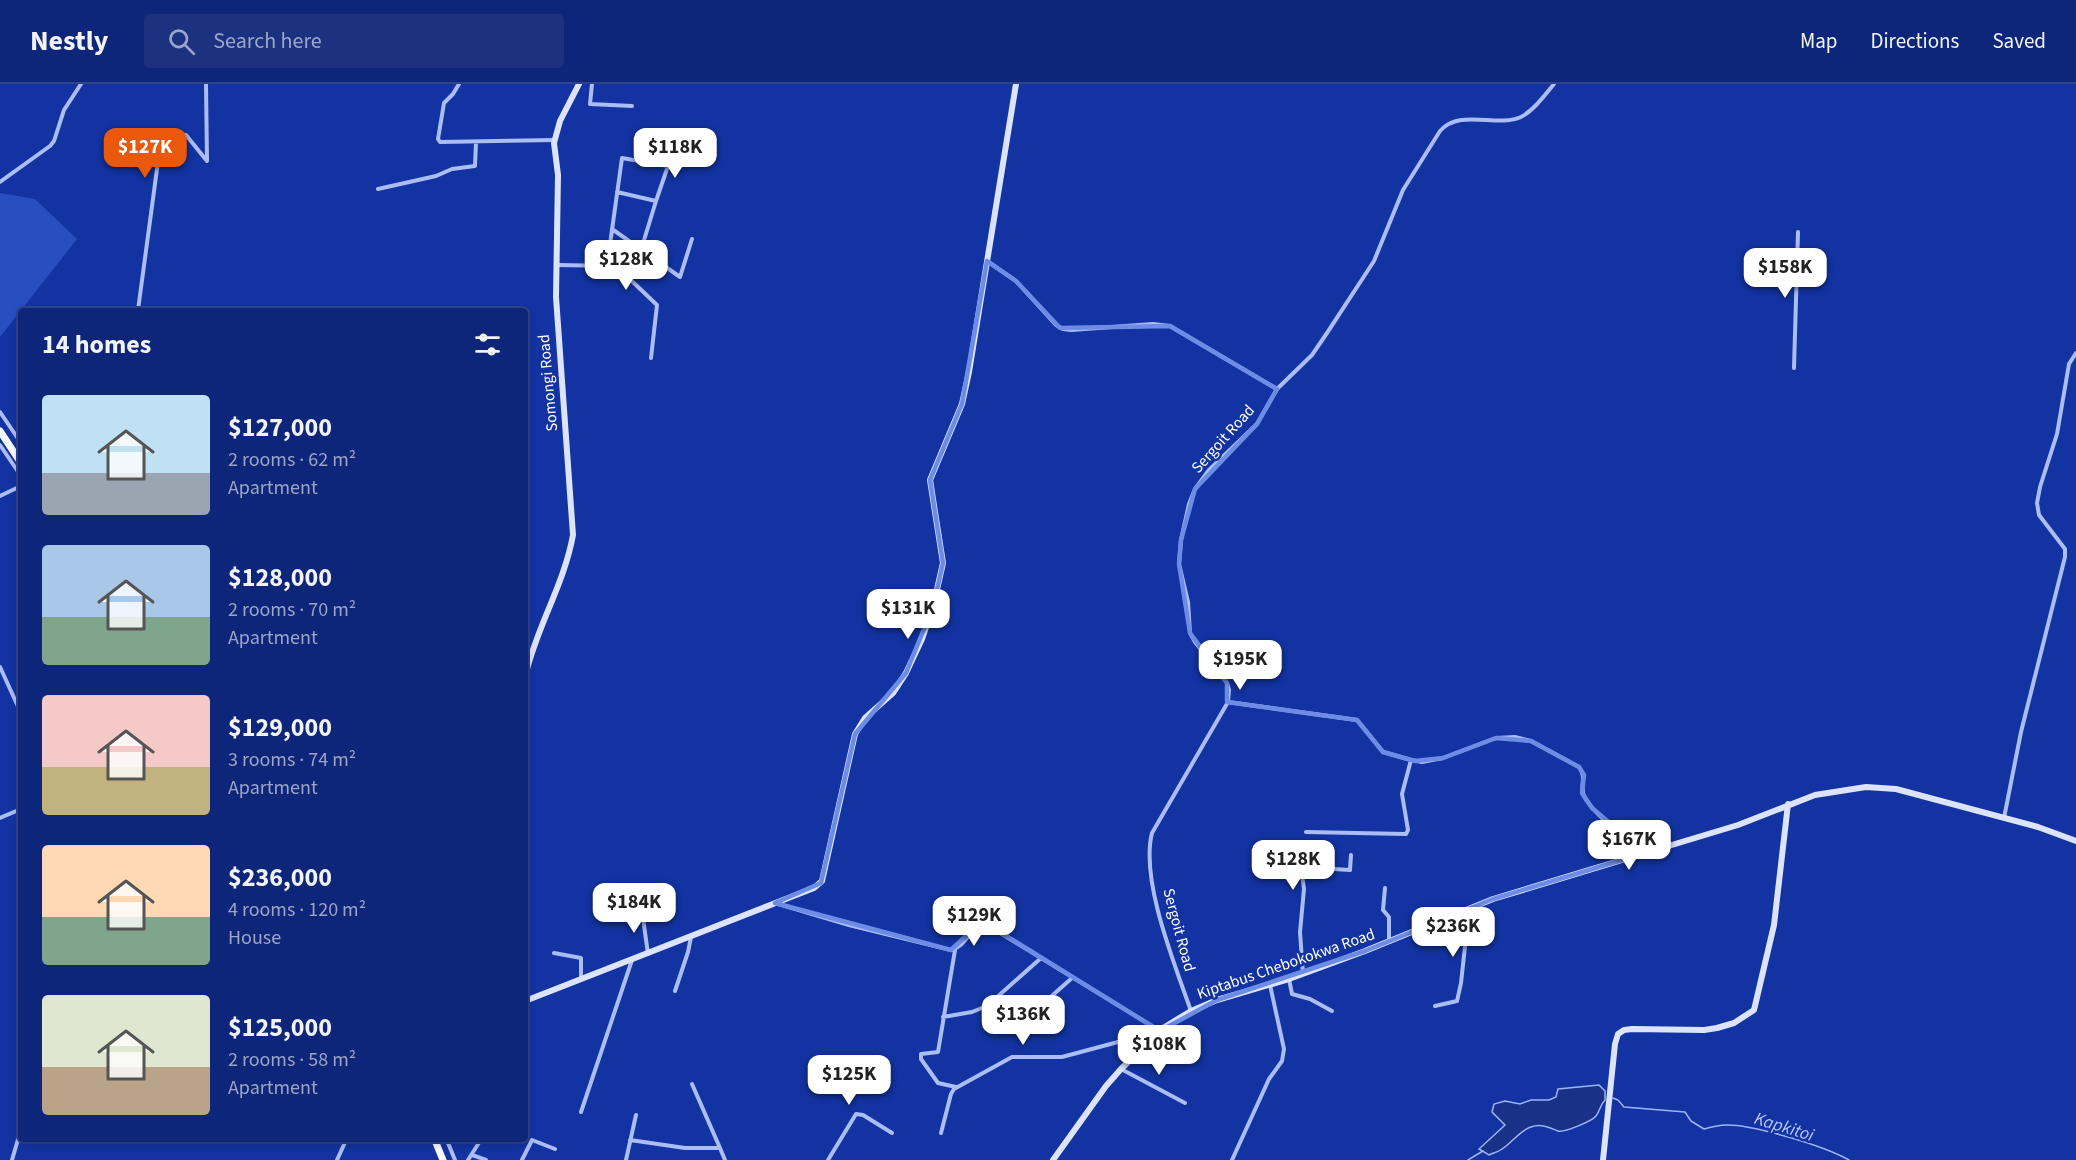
<!DOCTYPE html>
<html lang="en">
<head>
<meta charset="utf-8">
<style>
  :root { --surface:#0e2679; --page:#1c3280; --text:#f1f3f6; --muted:#9ba5c6; --line:#2e438a; --accent:#ea580c }
  body { margin:0; font-family:"Source Sans 3",sans-serif; background:var(--page); color:var(--text); height:100vh; display:flex; flex-direction:column; font-size:22px; white-space:nowrap }
  * { box-sizing:border-box; margin:0 }
  p { font-size:20px; color:var(--muted) }
  .icon { flex:none; width:33px; height:33px; fill:none; stroke:currentColor; stroke-width:2; stroke-linecap:round; stroke-linejoin:round }
  .map { position:relative; flex:1; overflow:hidden }
  .side { position:absolute; left:18px; top:224px; width:510px; height:834px; display:flex; flex-direction:column; background:var(--surface); border-radius:6px; box-shadow:0 3px 9px #0003,0 0 0 2px var(--line) }
  .side>* { flex:none }
  .price { position:absolute; translate:-50% -51px; padding:0 14px; border-radius:12px; background:#fff; color:#222; font-size:20px; line-height:39px; filter:drop-shadow(0 2px 3px #0008) }
  .price::after { content:''; position:absolute; left:50%; top:36px; width:18px; height:14px; margin-left:-9px; background:inherit; clip-path:polygon(0 0,100% 0,50% 100%) }
  .price.active { background:var(--accent); color:#fff }
  ul { padding:0; list-style:none }
  li { display:flex; align-items:center; gap:18px; height:150px; padding:0 24px }
  li span { display:grid; place-items:center; flex:none; width:168px; height:120px; border-radius:6px; color:#555 }
  li>.icon { margin-inline-start:auto }
  span .icon { width:72px; height:72px; fill:#fffc; stroke-width:1 }
  li b { font-size:26px }
  h2 { display:flex; justify-content:space-between; align-items:center; height:72px; padding:0 24px; font-size:26px }
  header { display:flex; align-items:center; gap:36px; box-sizing:border-box; height:84px; padding:0 30px; background:var(--surface); border-bottom:2px solid var(--line) }
  header strong { font-size:28px }
  nav { display:flex; gap:33px; margin-inline-start:auto; font-size:21px }
  .search { width:420px; height:54px; background:var(--page); display:flex; align-items:center; gap:15px; box-sizing:border-box; padding:0 21px; border-radius:6px; color:var(--muted); font-size:22px }
  .map>svg:first-child { display:block }
  .pitch { fill:#284ec0 }
  .water { fill:#193187; stroke:#9db4f8; stroke-width:1.5 }
  .lines { fill:none; stroke-linecap:round; stroke-linejoin:round }
  .stream { stroke:#9db4f8; stroke-width:1.5 }
  .street { stroke:#abbdf5; stroke-width:4 }
  .secondary { stroke:#dbe3fe; stroke-width:6 }
  .primary { stroke:#f9faff; stroke-width:7 }
  .marked { fill:none; stroke:#6c8ce6; stroke-width:4.5; stroke-linejoin:round }
  .labels { text-anchor:middle; dominant-baseline:central; stroke-width:5; stroke-linejoin:round; paint-order:stroke }
  .street-label { font-size:16px; fill:#fff; stroke:#1233a1 }
  .water-label { font-size:18px; font-style:italic; fill:#b8c9fb; stroke:#1233a1 }
</style>
</head>
<body>
<header>
<strong>Nestly</strong>
<div class="search"><svg class="icon" aria-label="search" viewBox="0 0 24 24"><circle cx="10" cy="10" r="6"/><path d="M15 15l6 6"/></svg>Search here</div>
<nav><a>Map</a><a>Directions</a><a>Saved</a></nav>
</header>
<div class="map">
<svg width="2076" height="1076" viewBox="0 0 2076 1076">
  <rect width="100%" height="100%" fill="#1233a1"/>
  <path class="pitch" d="M0,109L35,115L77,155L0,253Z"/>
  <path class="water" d="M1599,1001L1605,1007V1016C1600,1021 1600,1027 1596,1032C1592,1037 1564,1049 1558,1047C1550,1044 1541,1039 1531,1043C1520,1046 1512,1059 1502,1065C1498,1068 1493,1069 1489,1071L1479,1065L1505,1041L1492,1028L1494,1020L1505,1017L1520,1020L1531,1016H1549L1556,1013L1558,1005Z"/>
  <g class="lines">
    <path class="stream" d="M1613,1014L1618,1016L1624,1023L1685,1028L1691,1037L1704,1045C1711,1043 1719,1041 1727,1041C1755,1041 1824,1062 1849,1076
      M1468,1076L1483,1067"/>
    <path class="street" d="M206,0L207,76
      M459,0L453,10L444,19L438,55L440,58L554,56
      M592,0L590,20L632,22
      M0,98L50,62L54,57L64,26L81,0
      M378,105L436,92L452,85L475,82L476,58
      M617,108L656,117
      M612,145L680,193L692,155
      M987,177L1016,197L1056,241L1063,245L1071,246L1153,240L1170,242L1277,305
      M557,181L616,182L657,221L651,274
      M607,182L622,74L668,82L656,117L641,166
      M138,226L162,48L186,51L207,77
      M1794,284L1798,148
      M0,328L21,359
      M0,361L21,392
      M0,412L21,402
      M0,583L21,629
      M1228,618L1357,636L1383,668L1411,676L1422,678L1443,674L1496,654L1515,653L1531,657L1579,683C1588,695 1578,702 1585,714C1599,736 1625,752 1644,768
      M0,734L21,725
      M2004,734L2021,648L2065,473V465L2039,431L2037,419L2040,403L2057,350L2069,280L2076,269
      M1306,748L1406,750L1408,746L1402,710L1411,676
      M1385,804L1383,826L1389,833V858
      M775,819L849,841L951,866C967,863 971,839 987,841L1160,947
      M642,827L648,870
      M955,866L938,968L921,970V975L938,999L956,1003
      M554,869L581,874V895
      M1303,890L1300,848L1304,805L1301,783L1350,786L1351,771
      M1289,895L1292,910L1310,915L1332,927
      M675,907L688,868L691,853
      M1435,922L1457,917L1461,899L1469,826
      M1037,925L1072,894
      M1191,927C1175,881 1140,796 1152,749L1228,618L1229,606L1227,599L1195,558L1190,549L1188,518L1179,480L1181,456L1189,420L1195,405L1209,386L1257,340L1277,305L1312,271L1327,249L1374,177L1403,106L1440,47C1460,24 1497,44 1521,33C1534,26 1545,11 1554,0
      M943,933L972,928L987,922L1041,874
      M1121,985L1185,1019
      M692,1000L720,1064
      M581,1028L632,876
      M941,1049L951,1010L954,1005L1012,973H1062L1159,947
      M446,1054L455,1076
      M630,1056L685,1064H720L725,1076
      M472,1071L486,1076
      M12,1076L21,1045
      M337,1076L347,1054
      M468,1076L482,1054
      M522,1076L532,1056L555,1065
      M626,1076L636,1031
      M828,1076L856,1030L863,1031L892,1049
      M1232,1076L1269,995L1282,977L1284,965L1270,901"/>
    <path class="secondary" d="M525,593C536,544 564,501 573,451L556,213L558,91L554,59L560,37L579,0
      M525,917L814,804L822,797L855,650L865,634L893,609L906,589L922,555L933,523L943,479L930,396L962,320L969,288L1016,0
      M1053,1076L1106,1002L1121,985L1163,944L1191,927L1217,916L1289,895L1365,867L1493,815L1738,741L1815,711L1866,703L1896,705L2038,743L2076,757
      M1603,1076L1615,960L1618,950L1624,946L1632,945L1704,946L1717,944L1734,939L1754,926L1774,841L1788,720"/>
    <path class="primary" d="M0,347L21,379
      M434,1054L443,1076"/>
  </g>
  <path class="marked" d="M987,177L1016,197L1060,244L1170,242L1277,305L1257,340L1195,405L1181,456L1179,480L1190,549L1227,599V618L1357,636L1383,668L1415,677L1443,674L1496,654L1531,657L1579,683L1584,691L1582,709L1592,724L1645,769L1493,815L1365,867L1217,916L1160,947L982,837L951,866L775,819L821,799L855,650L906,589L933,523L943,479L930,396L962,320Z"/>
  <g class="labels">
    <g class="street-label">
      <text transform="translate(548 299) rotate(-95)">Somongi Road</text>
      <text transform="translate(1223 355) rotate(-48)">Sergoit Road</text>
      <text transform="translate(1179 846) rotate(75)">Sergoit Road</text>
      <text transform="translate(1286 880) rotate(-19)">Kiptabus Chebokokwa Road</text>
    </g>
    <g class="water-label">
      <text transform="translate(1784 1043) rotate(17)">Kapkitoi</text>
    </g>
  </g>
</svg>
<b class="price active" style="left:145px;top:95px">$127K</b>
<b class="price" style="left:675px;top:95px">$118K</b>
<b class="price" style="left:626px;top:207px">$128K</b>
<b class="price" style="left:1785px;top:215px">$158K</b>
<b class="price" style="left:908px;top:556px">$131K</b>
<b class="price" style="left:1240px;top:607px">$195K</b>
<b class="price" style="left:1629px;top:787px">$167K</b>
<b class="price" style="left:1293px;top:807px">$128K</b>
<b class="price" style="left:634px;top:850px">$184K</b>
<b class="price" style="left:974px;top:863px">$129K</b>
<b class="price" style="left:1453px;top:874px">$236K</b>
<b class="price" style="left:1023px;top:962px">$136K</b>
<b class="price" style="left:1159px;top:992px">$108K</b>
<b class="price" style="left:849px;top:1022px">$125K</b>
<section class="side">
<h2>14 homes<svg class="icon" aria-label="filters" viewBox="0 0 24 24"><path d="M4 7h16M4 17h16"/><circle cx="9" cy="7" r="2"/><circle cx="15" cy="17" r="2"/></svg></h2>
<ul>
<li><span style="background:linear-gradient(#bfe0f5 65%,#9aa5b1 0)"><svg class="icon" aria-label="home" viewBox="0 0 24 24"><path d="M3 11l9-7 9 7M6 9v11h12V9"/></svg></span><div><b>$127,000</b><p>2 rooms · 62 m²</p><p>Apartment</p></div></li>
<li><span style="background:linear-gradient(#a9c7e8 60%,#7fa58c 0)"><svg class="icon" aria-label="home" viewBox="0 0 24 24"><path d="M3 11l9-7 9 7M6 9v11h12V9"/></svg></span><div><b>$128,000</b><p>2 rooms · 70 m²</p><p>Apartment</p></div></li>
<li><span style="background:linear-gradient(#f6c9c9 60%,#c2b280 0)"><svg class="icon" aria-label="home" viewBox="0 0 24 24"><path d="M3 11l9-7 9 7M6 9v11h12V9"/></svg></span><div><b>$129,000</b><p>3 rooms · 74 m²</p><p>Apartment</p></div></li>
<li><span style="background:linear-gradient(#ffd9b3 60%,#7fa58c 0)"><svg class="icon" aria-label="home" viewBox="0 0 24 24"><path d="M3 11l9-7 9 7M6 9v11h12V9"/></svg></span><div><b>$236,000</b><p>4 rooms · 120 m²</p><p>House</p></div></li>
<li><span style="background:linear-gradient(#dfe7d0 60%,#b9a48a 0)"><svg class="icon" aria-label="home" viewBox="0 0 24 24"><path d="M3 11l9-7 9 7M6 9v11h12V9"/></svg></span><div><b>$125,000</b><p>2 rooms · 58 m²</p><p>Apartment</p></div></li>
</ul>
</section>
</div>
</body>
</html>
